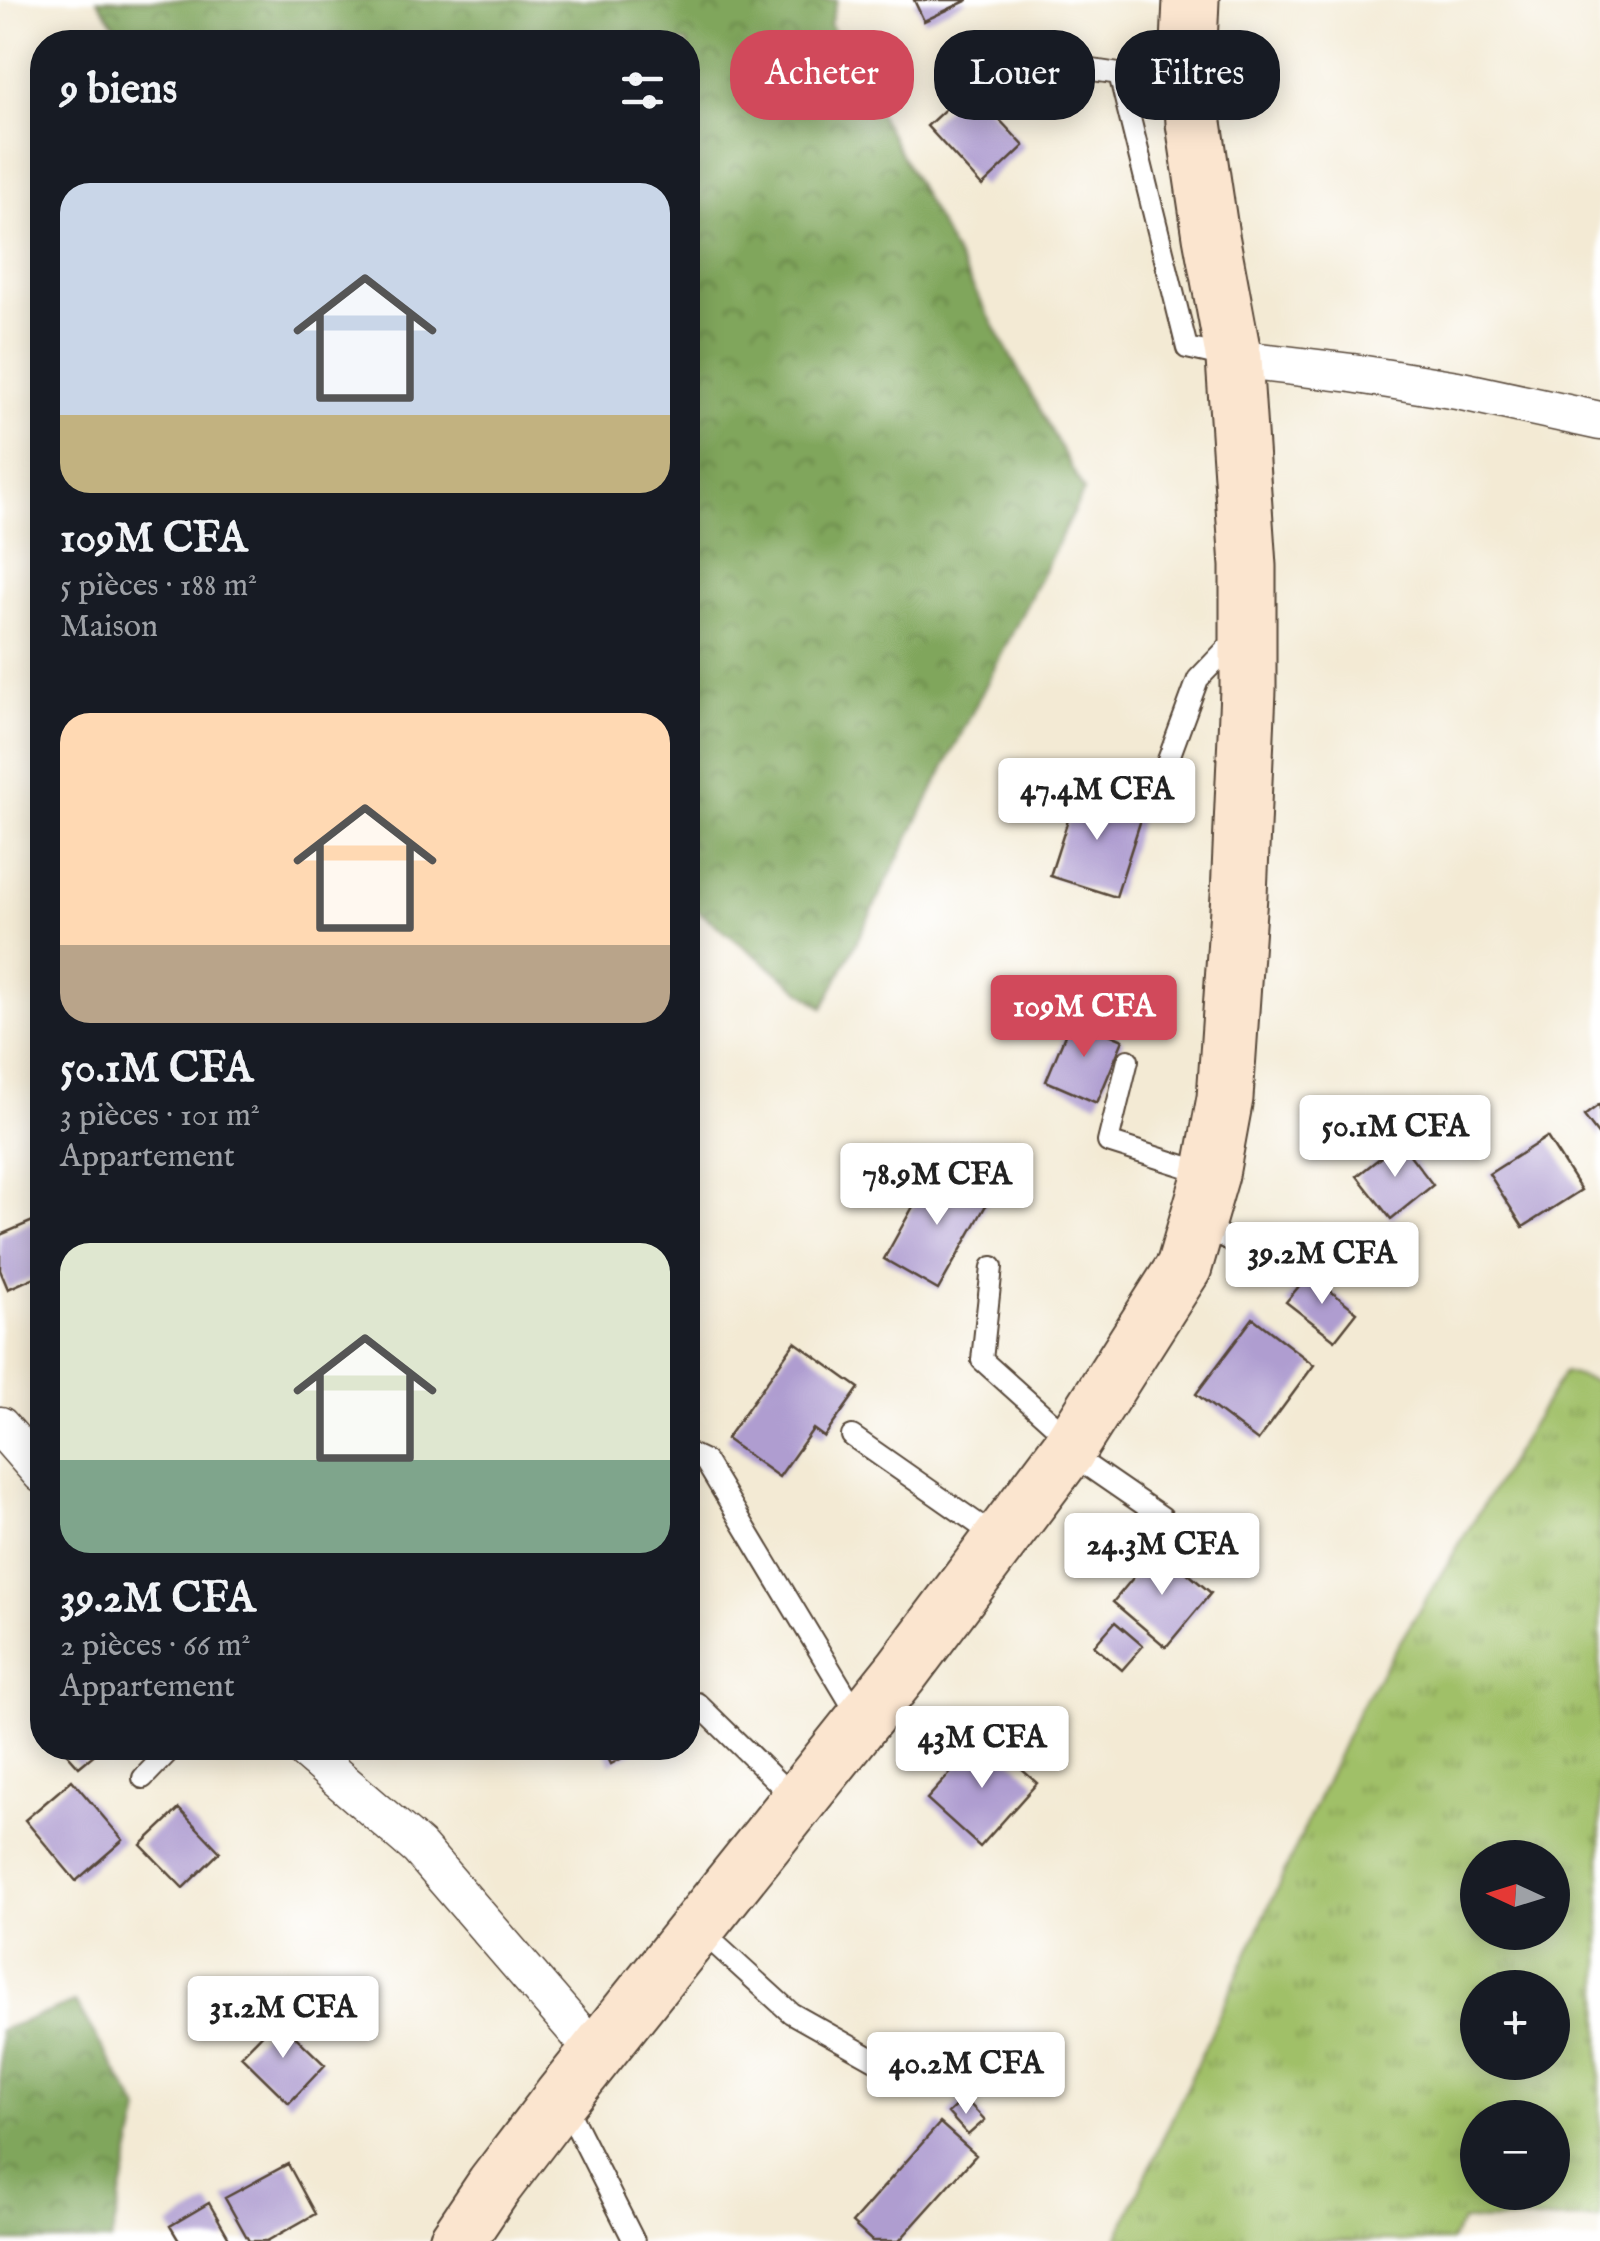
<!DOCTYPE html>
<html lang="fr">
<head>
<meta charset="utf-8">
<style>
  :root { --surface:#171b24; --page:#242831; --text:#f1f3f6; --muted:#9ea1a6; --accent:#d1495b }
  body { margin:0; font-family:"IM FELL English",serif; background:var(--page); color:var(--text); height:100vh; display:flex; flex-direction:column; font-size:38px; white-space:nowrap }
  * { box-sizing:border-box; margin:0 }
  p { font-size:32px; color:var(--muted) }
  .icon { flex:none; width:55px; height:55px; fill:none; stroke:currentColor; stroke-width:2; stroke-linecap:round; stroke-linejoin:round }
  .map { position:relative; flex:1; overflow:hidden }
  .drawer { position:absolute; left:30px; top:30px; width:670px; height:1730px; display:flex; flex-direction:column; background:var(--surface); border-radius:40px; box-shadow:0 5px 25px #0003 }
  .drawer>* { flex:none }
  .banner { position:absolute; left:730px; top:30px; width:720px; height:90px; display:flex; gap:20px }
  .needle { width:65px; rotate:274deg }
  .controls { position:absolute; left:1460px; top:1840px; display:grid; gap:20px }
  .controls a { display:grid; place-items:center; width:110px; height:110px; border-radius:50%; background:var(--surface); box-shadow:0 5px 25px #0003; font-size:50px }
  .price { position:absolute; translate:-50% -85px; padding:0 22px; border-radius:10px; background:#fff; color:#222; font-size:32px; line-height:65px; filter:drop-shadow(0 2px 5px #0008) }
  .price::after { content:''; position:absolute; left:50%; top:60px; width:30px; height:22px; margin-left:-15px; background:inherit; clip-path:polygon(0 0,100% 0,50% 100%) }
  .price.selected { background:var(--accent); color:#fff }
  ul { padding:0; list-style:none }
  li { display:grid; align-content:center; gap:20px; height:530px; padding:0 30px }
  li span { display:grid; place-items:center; height:310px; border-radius:30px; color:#555 }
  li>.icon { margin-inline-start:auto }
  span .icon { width:180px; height:180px; fill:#fffc; stroke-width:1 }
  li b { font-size:42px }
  h2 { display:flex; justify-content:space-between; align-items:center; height:120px; padding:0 30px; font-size:42px }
  .tag { padding:0 35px; border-radius:40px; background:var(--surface); box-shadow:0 5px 25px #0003; font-size:35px; line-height:90px }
  .tag.selected { background:var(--accent); color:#fff }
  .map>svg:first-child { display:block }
  .grass { fill:url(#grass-tufts); stroke:#6e7543; stroke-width:2.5; fill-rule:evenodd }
  .forest { fill:url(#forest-crowns); stroke:#5e683d; stroke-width:2.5 }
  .building { fill:#af9dd0 }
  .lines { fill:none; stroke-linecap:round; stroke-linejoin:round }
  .lane-casing { stroke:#574739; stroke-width:24 }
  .street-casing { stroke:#574739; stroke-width:41 }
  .secondary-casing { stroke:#574739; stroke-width:59 }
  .lane { stroke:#fff; stroke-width:20 }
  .street { stroke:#fff; stroke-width:38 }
  .secondary { stroke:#fbe5cf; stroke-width:55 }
</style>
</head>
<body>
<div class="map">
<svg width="1600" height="2241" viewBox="0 0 1600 2241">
  <defs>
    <pattern id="grass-tufts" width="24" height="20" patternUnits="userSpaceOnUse" patternTransform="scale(2.5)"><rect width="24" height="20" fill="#a0c068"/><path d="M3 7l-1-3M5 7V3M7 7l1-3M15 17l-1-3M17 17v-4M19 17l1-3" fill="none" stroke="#849c55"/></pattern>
    <pattern id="forest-crowns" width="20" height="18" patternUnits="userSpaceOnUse" patternTransform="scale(2.5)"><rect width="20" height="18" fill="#80a65c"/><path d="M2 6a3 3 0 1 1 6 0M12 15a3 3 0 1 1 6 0" fill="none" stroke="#6a874b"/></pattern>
  </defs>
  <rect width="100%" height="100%" fill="#fff"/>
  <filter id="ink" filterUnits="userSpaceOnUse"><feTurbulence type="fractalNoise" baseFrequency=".01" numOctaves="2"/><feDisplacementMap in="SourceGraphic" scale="20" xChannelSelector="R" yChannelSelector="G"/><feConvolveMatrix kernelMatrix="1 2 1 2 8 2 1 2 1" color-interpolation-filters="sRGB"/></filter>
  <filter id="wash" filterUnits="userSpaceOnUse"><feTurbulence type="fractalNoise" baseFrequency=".0048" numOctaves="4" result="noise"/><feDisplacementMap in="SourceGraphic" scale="40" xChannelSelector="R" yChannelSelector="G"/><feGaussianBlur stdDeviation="2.25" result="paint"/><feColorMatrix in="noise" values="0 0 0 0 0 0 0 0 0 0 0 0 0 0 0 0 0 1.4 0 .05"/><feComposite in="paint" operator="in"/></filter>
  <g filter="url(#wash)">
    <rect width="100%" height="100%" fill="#f3ead4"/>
    <path class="grass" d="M1564,1372L1600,1383V2219L1463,2221L1450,2241H1116L1359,1709ZM1478,1858H1552V1932H1478ZM1478,1988H1552V2062H1478ZM1478,2118H1552V2192H1478Z"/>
    <path class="forest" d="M97,0H837L830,24L1084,491L823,1008L688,903V42H127Z
      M75,2002L140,2111L111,2241H0V2030Z"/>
    <g id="blocks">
      <path class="building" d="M914,0H968L924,21Z
        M969,87L1024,146L982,186L927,126Z
        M1078,789L1144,810L1116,897L1050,876Z
        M1072,1018L1123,1040L1097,1103L1046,1081Z
        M1600,1104V1137L1584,1116Z
        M1547,1137L1581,1190L1523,1227L1489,1174Z
        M1400,1142L1433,1185L1391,1219L1357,1176Z
        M935,1167L990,1198L938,1290L884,1259Z
        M33,1221L42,1243V1274L8,1289L0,1270V1235Z
        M1309,1274L1357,1312L1335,1340L1286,1302Z
        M1253,1318L1314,1365L1258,1441L1196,1394Z
        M795,1342L859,1388L824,1437L813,1429L779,1477L726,1439Z
        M1158,1548L1211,1593L1166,1647L1113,1602Z
        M1115,1622L1143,1646L1122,1670L1094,1646Z
        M984,1736L1037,1783L980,1847L927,1799Z
        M62,1748H102L79,1767Z
        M603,1748H641L611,1764Z
        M72,1780L123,1840L76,1881L25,1820Z
        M179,1809L220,1852L183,1888L141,1845Z
        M277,2019L325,2065L289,2103L241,2056Z
        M964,2098L985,2120L968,2135L948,2113Z
        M940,2123L976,2155L899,2241H872L852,2223Z
        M288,2164L315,2214L267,2241H249L225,2198Z
        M209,2203L229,2238L223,2241H179L170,2226Z"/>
    </g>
  </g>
  <g filter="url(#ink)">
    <use href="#blocks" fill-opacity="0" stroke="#574739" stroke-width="2.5"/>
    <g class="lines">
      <g class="lane-casing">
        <path id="lane" d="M1040,62L1119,74L1187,348L1232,358
          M1164,771L1198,679L1239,636
          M1128,1060L1108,1142L1209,1174
          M1200,1224L1273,1264
          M992,1267L982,1360L1071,1440
          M852,1436L998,1538
          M688,1453L705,1461L859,1717
          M1069,1453L1162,1517
          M697,1703L796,1800
          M143,1778L172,1748
          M699,1929L791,2013L898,2073
          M563,2100L634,2241"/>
      </g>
      <g class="street-casing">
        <path id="street" d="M1234,359L1352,373L1457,390L1600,421
          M0,1426L42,1474
          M303,1748L419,1848L596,2053"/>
      </g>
      <g class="secondary-casing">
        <path id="secondary" d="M457,2241L494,2186L561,2098L902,1671L1067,1451L1184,1267L1211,1174L1225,1098L1239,895L1248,690V566L1234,359L1211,236L1194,123L1189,44L1191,0"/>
      </g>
      <use href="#lane" class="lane"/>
      <use href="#street" class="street"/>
      <use href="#secondary" class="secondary"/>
    </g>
  </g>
</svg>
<div class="controls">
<a><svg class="needle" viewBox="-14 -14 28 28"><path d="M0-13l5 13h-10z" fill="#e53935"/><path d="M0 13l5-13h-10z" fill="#9ea1a6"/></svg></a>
<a>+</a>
<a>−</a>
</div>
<b class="price" style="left:1097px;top:843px">47.4M CFA</b>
<b class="price selected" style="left:1084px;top:1060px">109M CFA</b>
<b class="price" style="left:1395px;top:1180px">50.1M CFA</b>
<b class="price" style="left:937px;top:1228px">78.9M CFA</b>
<b class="price" style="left:1322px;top:1307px">39.2M CFA</b>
<b class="price" style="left:1162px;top:1598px">24.3M CFA</b>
<b class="price" style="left:982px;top:1791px">43M CFA</b>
<b class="price" style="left:283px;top:2061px">31.2M CFA</b>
<b class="price" style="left:966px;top:2117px">40.2M CFA</b>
<div class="banner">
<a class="tag selected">Acheter</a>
<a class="tag">Louer</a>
<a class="tag">Filtres</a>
</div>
<section class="drawer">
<h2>9 biens<svg class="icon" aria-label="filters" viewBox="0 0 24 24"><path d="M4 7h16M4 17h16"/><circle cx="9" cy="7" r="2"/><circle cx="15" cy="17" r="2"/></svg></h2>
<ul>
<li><span style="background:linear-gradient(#c9d6e8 75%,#c2b280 0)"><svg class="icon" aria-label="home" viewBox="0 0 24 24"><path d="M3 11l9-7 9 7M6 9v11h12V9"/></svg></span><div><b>109M CFA</b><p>5 pièces · 188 m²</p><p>Maison</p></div></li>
<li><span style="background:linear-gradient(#ffd9b3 75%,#b9a48a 0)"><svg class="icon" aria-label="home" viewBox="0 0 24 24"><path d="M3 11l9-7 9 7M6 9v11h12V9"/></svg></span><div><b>50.1M CFA</b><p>3 pièces · 101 m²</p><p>Appartement</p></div></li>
<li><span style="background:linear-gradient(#dfe7d0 70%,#7fa58c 0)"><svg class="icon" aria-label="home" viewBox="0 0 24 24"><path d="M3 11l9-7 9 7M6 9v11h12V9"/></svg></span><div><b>39.2M CFA</b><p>2 pièces · 66 m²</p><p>Appartement</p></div></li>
</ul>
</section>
</div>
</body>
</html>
